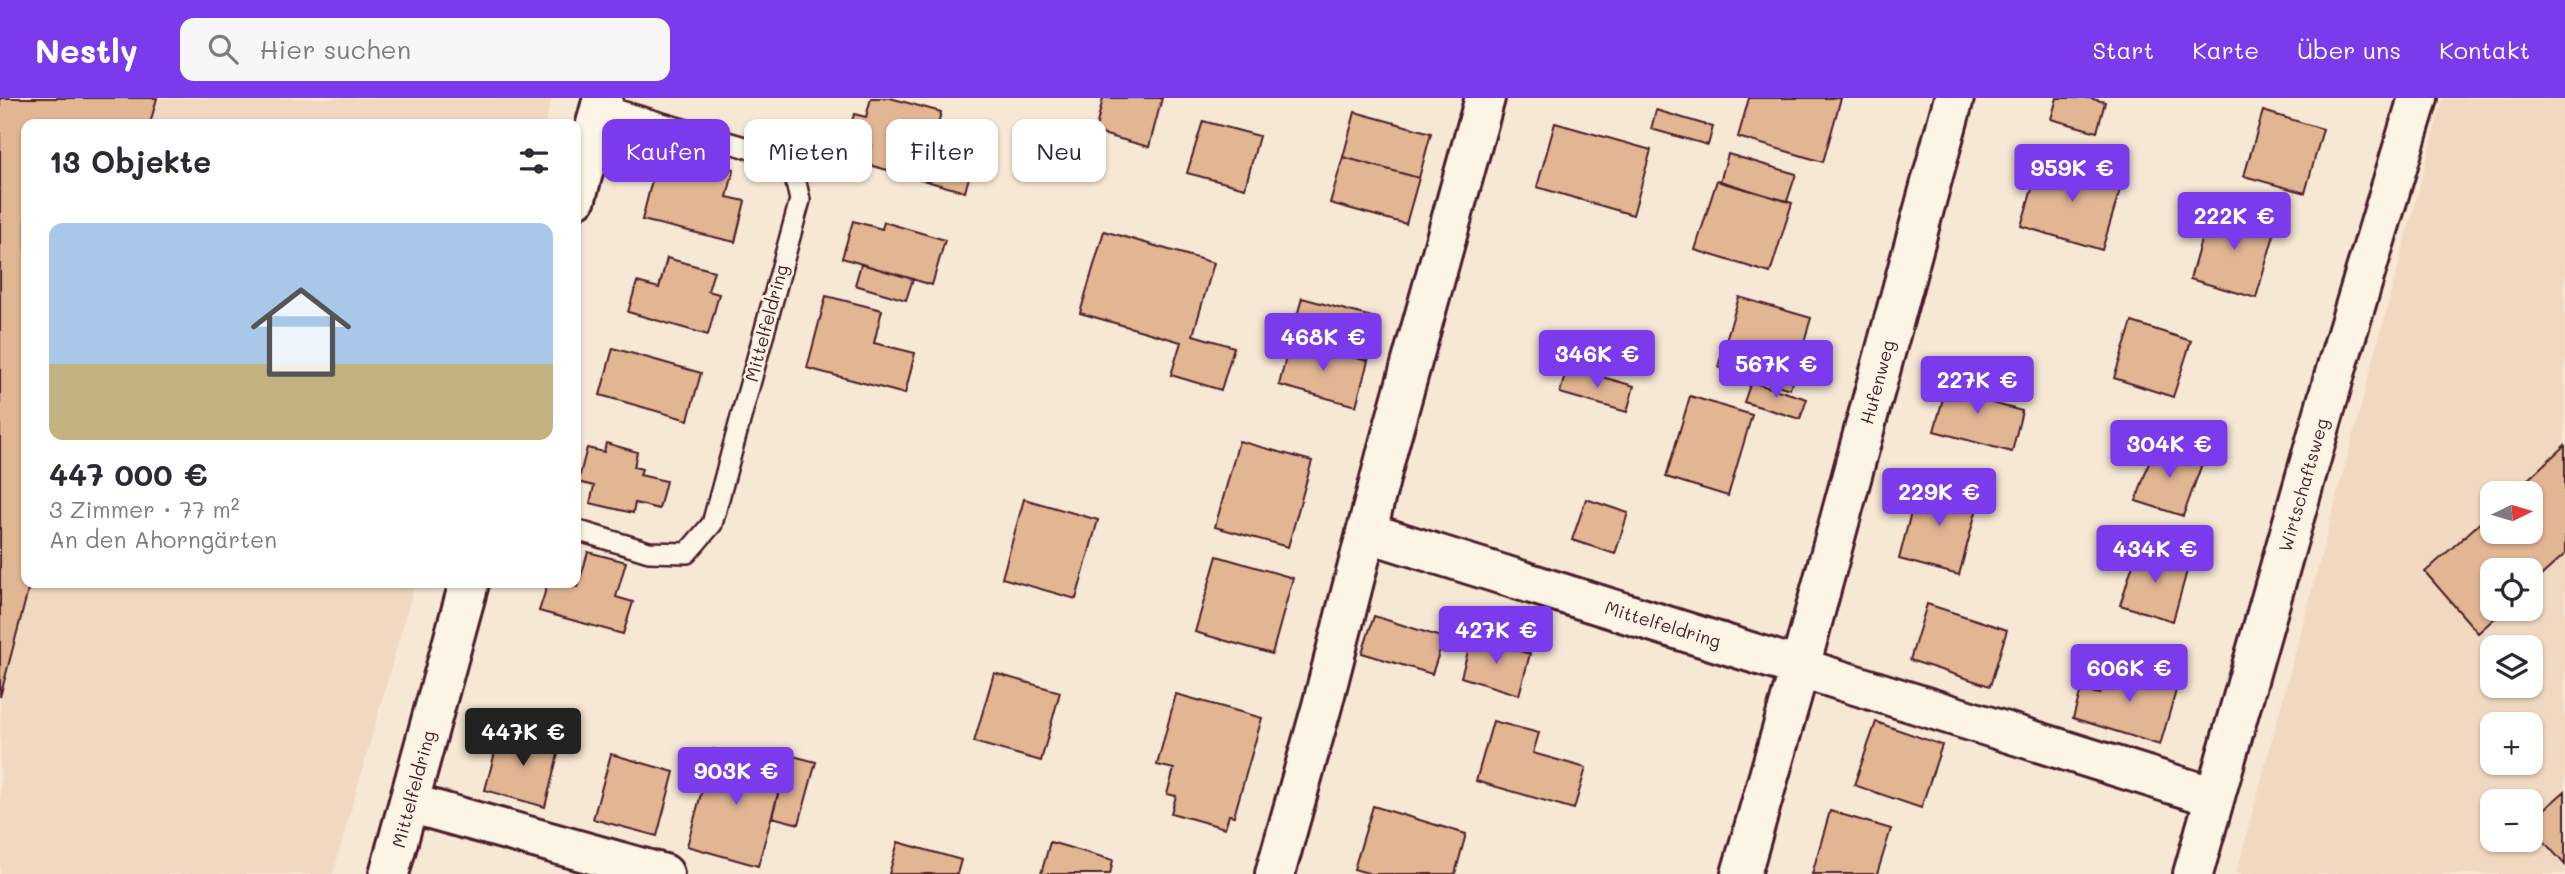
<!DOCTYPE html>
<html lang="de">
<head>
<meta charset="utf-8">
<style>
  :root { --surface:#fff; --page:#f7f7f7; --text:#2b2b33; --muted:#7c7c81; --line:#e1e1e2; --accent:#7c3aed }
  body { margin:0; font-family:Mali,sans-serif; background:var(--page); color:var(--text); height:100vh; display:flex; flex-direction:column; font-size:26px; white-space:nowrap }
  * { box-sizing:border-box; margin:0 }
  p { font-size:23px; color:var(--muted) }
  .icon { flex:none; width:38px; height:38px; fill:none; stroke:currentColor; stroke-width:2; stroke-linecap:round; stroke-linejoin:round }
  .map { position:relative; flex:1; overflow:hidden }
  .drawer { position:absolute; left:21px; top:21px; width:560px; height:469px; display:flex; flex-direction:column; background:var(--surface); border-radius:14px; box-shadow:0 2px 5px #0004 }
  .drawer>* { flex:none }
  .banner { position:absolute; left:602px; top:21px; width:665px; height:63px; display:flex; gap:14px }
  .needle { width:46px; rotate:85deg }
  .buttons { position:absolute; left:2480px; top:383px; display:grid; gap:14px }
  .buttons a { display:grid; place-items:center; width:63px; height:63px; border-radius:14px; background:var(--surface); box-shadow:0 2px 5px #0004; font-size:35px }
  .price { position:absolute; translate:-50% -60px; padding:0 16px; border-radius:7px; background:var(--accent); color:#fff; font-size:23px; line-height:46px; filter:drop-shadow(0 2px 4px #0008) }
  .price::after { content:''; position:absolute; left:50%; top:42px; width:21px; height:16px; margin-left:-10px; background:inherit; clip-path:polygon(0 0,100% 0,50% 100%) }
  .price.current { background:#222; color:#fff }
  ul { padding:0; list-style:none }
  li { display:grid; align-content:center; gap:14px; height:371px; padding:0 28px }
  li+li { border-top:2px solid var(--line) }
  li span { display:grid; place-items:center; height:217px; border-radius:14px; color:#555 }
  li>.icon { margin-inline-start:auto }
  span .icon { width:126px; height:126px; fill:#fffc; stroke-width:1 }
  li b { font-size:30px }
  h2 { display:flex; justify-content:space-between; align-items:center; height:84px; padding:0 28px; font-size:30px }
  .chip { padding:0 24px; border-radius:14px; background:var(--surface); box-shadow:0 2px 5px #0004; font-size:24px; line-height:63px }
  .chip.current { background:var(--accent); color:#fff }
  header { display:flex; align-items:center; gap:42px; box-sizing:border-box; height:98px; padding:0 35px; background:var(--accent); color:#fff }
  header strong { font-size:33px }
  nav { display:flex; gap:38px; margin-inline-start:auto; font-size:24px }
  .search { width:490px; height:63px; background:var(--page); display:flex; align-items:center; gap:18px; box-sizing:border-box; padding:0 24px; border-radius:14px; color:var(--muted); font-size:26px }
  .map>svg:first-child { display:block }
  .built { fill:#f1d9c1; fill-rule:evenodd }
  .building { fill:#e2b593; stroke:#4a1f2b; stroke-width:2 }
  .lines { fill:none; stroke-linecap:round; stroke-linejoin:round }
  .service-casing { stroke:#4a1f2b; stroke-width:24 }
  .minor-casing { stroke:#4a1f2b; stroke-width:44 }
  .service { stroke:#fcf5e5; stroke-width:19 }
  .minor { stroke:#fcf5e5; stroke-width:38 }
  .labels { text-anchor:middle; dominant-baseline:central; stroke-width:5; stroke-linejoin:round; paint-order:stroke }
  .street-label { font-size:18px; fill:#4a1f2b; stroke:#fcf5e5 }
</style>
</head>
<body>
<header>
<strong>Nestly</strong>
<div class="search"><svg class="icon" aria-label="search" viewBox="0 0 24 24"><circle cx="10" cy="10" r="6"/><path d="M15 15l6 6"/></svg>Hier suchen</div>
<nav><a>Start</a><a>Karte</a><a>Über uns</a><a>Kontakt</a></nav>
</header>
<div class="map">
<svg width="2565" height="776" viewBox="0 0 2565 776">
  <rect width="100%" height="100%" fill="#f7e8d5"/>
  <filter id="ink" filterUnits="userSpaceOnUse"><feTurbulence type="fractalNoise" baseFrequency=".0143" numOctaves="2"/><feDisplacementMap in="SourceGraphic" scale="14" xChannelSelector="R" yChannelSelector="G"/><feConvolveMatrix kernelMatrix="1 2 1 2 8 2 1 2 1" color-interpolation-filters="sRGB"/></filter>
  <g filter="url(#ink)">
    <path class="built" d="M0,0H552L545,26H26V485H415L333,776H0Z
      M2443,0H2565V776H2236ZM2492,396H2530V434H2492ZM2492,472H2530V511H2492ZM2492,550H2530V588H2492ZM2492,626H2530V665H2492ZM2492,704H2530V742H2492Z"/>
    <path class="building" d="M0,0H157L150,26H26V485H30L0,599Z
      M871,0H890L941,14L938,27L980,39L965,94L866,66L871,48L847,42L854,16L866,19Z
      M1103,0H1162L1149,49L1095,34Z
      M1749,0H1841L1823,64L1738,39Z
      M2057,0H2089L2105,4L2097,34L2051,21Z
      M1656,12L1713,29L1708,47L1651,31Z
      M2263,13L2323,31L2305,95L2244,78Z
      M1355,14L1431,35L1419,80L1343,59Z
      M1203,23L1259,38L1245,90L1187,75Z
      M1555,25L1651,52L1633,117L1537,89Z
      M1728,56L1796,76L1787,103L1720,84Z
      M1343,59L1419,80L1406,126L1330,105Z
      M688,60L734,71L727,99L745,103L735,144L642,122L654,74L682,82Z
      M2041,61L2122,85L2102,152L2021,128Z
      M1717,82L1792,105L1770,175L1695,152Z
      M2211,107L2277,126L2256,200L2190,181Z
      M853,123L882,131L884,124L945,142L932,187L842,160Z
      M1104,133L1214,165L1193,237L1234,249L1221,292L1171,277L1181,244L1080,215Z
      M667,160L714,173L708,193L719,196L708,237L628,214L637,184L659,190Z
      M861,166L913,181L906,202L855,187Z
      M826,198L882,212L874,245L915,255L905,296L807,270Z
      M1739,199L1811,220L1790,291L1718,269Z
      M1302,200L1379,221L1368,263L1290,243Z
      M2132,224L2191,243L2173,299L2114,280Z
      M1290,243L1368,263L1356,308L1279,287Z
      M613,250L701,275L688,322L600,297Z
      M1567,269L1634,288L1627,314L1560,295Z
      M1949,279L1996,291L1992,305L2022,313L2012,354L1934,333Z
      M1751,284L1807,301L1800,321L1744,304Z
      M1690,298L1752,317L1728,398L1666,379Z
      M1239,343L1312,363L1288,449L1215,429Z
      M606,345L637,354L634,369L642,371L640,377L666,383L659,411L635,405L633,415L590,405L594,388L578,384L587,350L604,354Z
      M2155,346L2203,363L2183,418L2136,403Z
      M2565,347V456L2530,488V472H2492V511H2505L2478,535L2425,474L2492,414V434H2530V396H2512Z
      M1919,383L1980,399L1959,477L1899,461Z
      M1024,401L1098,422L1076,501L1002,480Z
      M1586,401L1628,415L1615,456L1572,442Z
      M2138,450L2189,466L2173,523L2120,507Z
      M588,454L626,464L616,499L633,504L623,536L539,513L548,485H563L578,489Z
      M1217,458L1293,480L1272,556L1195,534Z
      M1927,506L2007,532L1990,588L1910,562Z
      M1374,518L1444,540L1432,576L1362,555Z
      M1472,539L1530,556L1519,597L1461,579Z
      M2131,550L2183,566L2178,586L2125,569Z
      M2110,564L2178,586L2160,647L2073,620L2081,592L2100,596Z
      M994,575L1060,594L1041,663L974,644Z
      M1176,596L1262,620L1234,718L1229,717L1225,730L1171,715L1176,698L1167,696L1174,671L1157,667Z
      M1493,623L1539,635L1533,655L1586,670L1574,711L1476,683Z
      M1876,624L1942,647L1921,710L1854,687Z
      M501,632L560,648L545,709L485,692Z
      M713,651L785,670L758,768L687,748Z
      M611,656L674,674L657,738L593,721Z
      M789,657L816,664L799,726L772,719Z
      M2565,693V767L2530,728V724Z
      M1373,708L1466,736L1455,776H1371L1354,771Z
      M1830,713L1891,731L1877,776H1812Z
      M898,744L961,762L957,776H889Z
      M1050,744L1113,762L1110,776H1041Z"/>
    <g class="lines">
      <g class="service-casing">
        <path id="service" d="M576,432L649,454L687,455L712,426L800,102L794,76L775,58L601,7"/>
      </g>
      <g class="minor-casing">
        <path id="minor" d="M576,100L603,0
          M1366,434L2214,699
          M409,705L664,776
          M389,776L469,485
          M1275,776L1322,608L1388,350L1485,0
          M1741,776L1800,569L1954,0
          M2193,776L2338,265L2418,0"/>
      </g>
      <use href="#service" class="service"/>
      <use href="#minor" class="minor"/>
    </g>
  </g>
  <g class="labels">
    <g class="street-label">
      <text transform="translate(766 225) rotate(-75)">Mittelfeldring</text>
      <text transform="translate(1877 284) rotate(-75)">Hufenweg</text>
      <text transform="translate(2303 387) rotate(-74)">Wirtschaftsweg</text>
      <text transform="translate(1663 526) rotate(17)">Mittelfeldring</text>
      <text transform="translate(413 691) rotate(-75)">Mittelfeldring</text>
    </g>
  </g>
</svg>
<div class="buttons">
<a><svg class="needle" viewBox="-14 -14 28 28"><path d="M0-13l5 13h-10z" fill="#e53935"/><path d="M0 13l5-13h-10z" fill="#7c7c81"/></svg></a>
<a><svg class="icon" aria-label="locate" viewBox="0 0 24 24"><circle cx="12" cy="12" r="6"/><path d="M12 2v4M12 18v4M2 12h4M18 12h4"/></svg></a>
<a><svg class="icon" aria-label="layers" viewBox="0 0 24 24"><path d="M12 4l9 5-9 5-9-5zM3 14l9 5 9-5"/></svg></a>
<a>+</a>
<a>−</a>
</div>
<b class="price" style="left:2072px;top:106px">959K €</b>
<b class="price" style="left:2234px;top:154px">222K €</b>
<b class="price" style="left:1323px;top:275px">468K €</b>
<b class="price" style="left:1597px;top:292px">346K €</b>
<b class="price" style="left:1776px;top:302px">567K €</b>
<b class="price" style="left:1977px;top:318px">227K €</b>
<b class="price" style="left:2169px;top:382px">304K €</b>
<b class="price" style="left:1939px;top:430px">229K €</b>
<b class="price" style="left:2155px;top:487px">434K €</b>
<b class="price" style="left:1496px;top:568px">427K €</b>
<b class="price" style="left:2129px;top:606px">606K €</b>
<b class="price current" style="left:523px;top:670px">447K €</b>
<b class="price" style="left:736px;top:709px">903K €</b>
<div class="banner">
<a class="chip current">Kaufen</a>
<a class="chip">Mieten</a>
<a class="chip">Filter</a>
<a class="chip">Neu</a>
</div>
<section class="drawer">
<h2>13 Objekte<svg class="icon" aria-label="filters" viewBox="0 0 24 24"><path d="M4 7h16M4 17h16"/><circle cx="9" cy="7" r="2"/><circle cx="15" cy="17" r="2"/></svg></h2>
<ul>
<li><span style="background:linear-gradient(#a9c7e8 65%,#c2b280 0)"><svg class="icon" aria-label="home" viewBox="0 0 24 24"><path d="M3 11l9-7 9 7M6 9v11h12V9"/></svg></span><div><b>447 000 €</b><p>3 Zimmer · 77 m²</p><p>An den Ahorngärten</p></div></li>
</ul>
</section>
</div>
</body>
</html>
